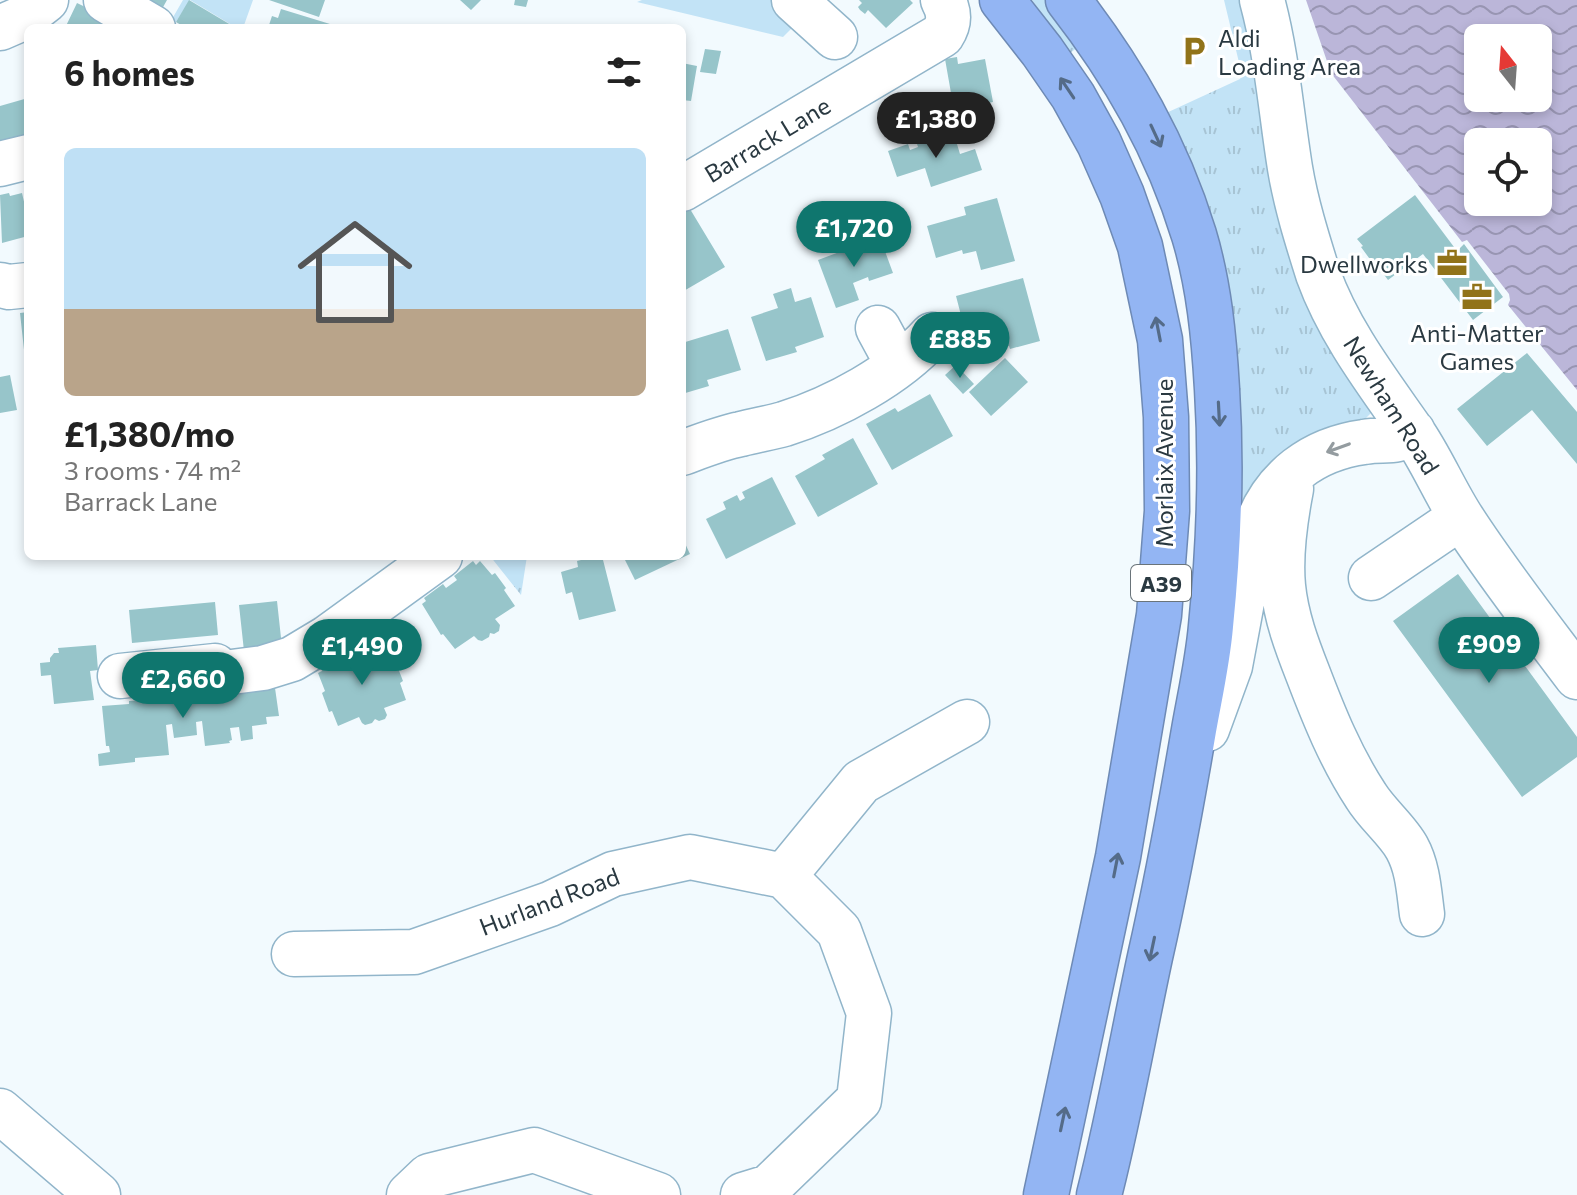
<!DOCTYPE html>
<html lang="en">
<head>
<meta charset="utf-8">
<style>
  :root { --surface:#fff; --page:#f2f2f2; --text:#222; --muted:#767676; --accent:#0f766e }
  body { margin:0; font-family:Commissioner,sans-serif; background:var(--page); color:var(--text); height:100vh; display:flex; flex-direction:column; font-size:30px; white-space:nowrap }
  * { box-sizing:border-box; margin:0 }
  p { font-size:26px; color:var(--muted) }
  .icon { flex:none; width:44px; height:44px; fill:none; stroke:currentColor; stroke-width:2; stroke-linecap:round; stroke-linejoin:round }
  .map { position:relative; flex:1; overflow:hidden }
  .sheet { position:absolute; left:24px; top:24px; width:662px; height:536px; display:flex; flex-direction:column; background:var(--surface); border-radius:12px; box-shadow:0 4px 12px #0003 }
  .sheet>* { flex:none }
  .needle { width:52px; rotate:343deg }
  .buttons { position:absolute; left:1464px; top:24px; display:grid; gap:16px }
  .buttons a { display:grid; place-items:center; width:88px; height:88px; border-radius:12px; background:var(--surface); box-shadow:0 4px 12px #0003; font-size:40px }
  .price { position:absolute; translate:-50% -68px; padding:0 18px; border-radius:28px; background:var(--accent); color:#fff; font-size:26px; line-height:52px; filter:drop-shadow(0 2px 4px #0008) }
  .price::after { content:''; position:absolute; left:50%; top:48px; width:24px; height:18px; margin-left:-12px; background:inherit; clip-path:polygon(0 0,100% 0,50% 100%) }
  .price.on { background:#222; color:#fff }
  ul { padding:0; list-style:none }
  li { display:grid; align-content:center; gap:16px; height:424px; padding:0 40px }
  li span { display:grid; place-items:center; height:248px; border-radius:12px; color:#555 }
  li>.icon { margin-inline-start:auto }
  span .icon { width:144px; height:144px; fill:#fffc; stroke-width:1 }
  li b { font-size:34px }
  h2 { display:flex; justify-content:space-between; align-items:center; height:96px; padding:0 40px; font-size:34px }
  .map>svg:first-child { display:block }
  .grass { fill:url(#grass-tufts) }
  .green { fill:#c2e3f6 }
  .water { fill:url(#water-waves); fill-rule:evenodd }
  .building { fill:#97c5ca }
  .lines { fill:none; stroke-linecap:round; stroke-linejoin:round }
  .minor-casing { stroke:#91b5ca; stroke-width:47 }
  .highway-casing { stroke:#6e8ab5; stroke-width:47 }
  .minor { stroke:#fff; stroke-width:44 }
  .highway { stroke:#93b5f3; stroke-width:44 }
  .oneway { stroke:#546b88 }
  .oneway2 { stroke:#949ca0 }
  .labels { text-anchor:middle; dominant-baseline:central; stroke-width:6; stroke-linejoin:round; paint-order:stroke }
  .shield { fill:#fff; stroke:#6a747a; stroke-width:2 }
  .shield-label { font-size:22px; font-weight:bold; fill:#2a3941 }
  .poi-label { font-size:24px; fill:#2a3941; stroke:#fff; text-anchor:start }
  .street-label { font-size:24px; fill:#2a3941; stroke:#fff }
</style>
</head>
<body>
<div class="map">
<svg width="1577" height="1195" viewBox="0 0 1577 1195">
  <defs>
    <pattern id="grass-tufts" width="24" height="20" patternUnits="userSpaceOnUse" patternTransform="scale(2)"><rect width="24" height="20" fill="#c2e3f6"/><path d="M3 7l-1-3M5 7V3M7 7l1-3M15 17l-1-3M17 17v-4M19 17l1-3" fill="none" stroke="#a7c4d4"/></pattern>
    <pattern id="water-waves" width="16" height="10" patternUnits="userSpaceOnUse" patternTransform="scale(2)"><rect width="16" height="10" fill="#bbb6d9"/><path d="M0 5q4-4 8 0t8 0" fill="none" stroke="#9895b2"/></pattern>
  </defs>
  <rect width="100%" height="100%" fill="#f2fafe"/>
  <path class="grass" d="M1032,0H1049L1081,45L1070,53Z
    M1224,0H1245L1371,407V413L1365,419C1347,426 1329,430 1311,437C1274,452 1256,477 1238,512L1164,114L1240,79L1242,75Z
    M490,556H527L521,595Z"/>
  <path class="green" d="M183,0H253L243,28H229L230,24L190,0L176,22L172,19Z
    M642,0H781L801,19L783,37L637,2Z"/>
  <path class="water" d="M1306,0H1577V390L1508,305L1510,300L1509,294L1467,240L1462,242L1331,73ZM1478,38H1538V98H1478ZM1478,142H1538V202H1478Z"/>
  <path class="building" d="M145,0H167L162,9Z
    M189,0L231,25L229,28H186L176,22Z
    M269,0H325L319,17Z
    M460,0H481L471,10Z
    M515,0H528L526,7L514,5Z
    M859,0H910L913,3L886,28L868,10L865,14L860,10L858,7L862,3Z
    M77,3L120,24L118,28H65Z
    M281,9L330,24L329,28H275L269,25L272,16L278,18Z
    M705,49L721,51L716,74L700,72Z
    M957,57L958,64L985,59L993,102L954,110L945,59Z
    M682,63L697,66L691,101L682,100Z
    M28,98V139L0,146V106Z
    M953,131L960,154L975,149L982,170L931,187L925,168L897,177L888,151L908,144L910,150L918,147L917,144Z
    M9,193L10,196L22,193L25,206L28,205V236L2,243L0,195Z
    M1415,195L1457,251L1464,244L1503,297L1473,320L1423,254L1388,280L1382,272L1380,273L1361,247L1363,246L1357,239Z
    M997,198L1015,261L981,270L976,251L963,254L962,250L936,258L927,226L966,215L964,207Z
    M690,209L725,267L682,292V213Z
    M879,235L893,273L869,281L868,277L853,283L859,300L836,308L818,260L858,245L857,243Z
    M1023,278L1040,341L1010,349L1009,346L1003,348L999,331L995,332L991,316L963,323L956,296Z
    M791,288L795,302L811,297L824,337L795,347L797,352L766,361L751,317L778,308L773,294Z
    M28,312V359H25L20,313Z
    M728,329L741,370L707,380L709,386L682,394V343Z
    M1527,353L1577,412V464L1532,410L1487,446L1457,409Z
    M1005,358L1028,382L991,416L969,392Z
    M956,365L974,384L963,394L945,375Z
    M10,375L17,410L0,413V377Z
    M930,394L953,436L892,470L866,424L895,408L898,412Z
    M853,438L878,484L818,517L795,476L825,459L822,455Z
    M772,477L796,524L726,559L706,519L726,509L723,502L737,495L740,501L745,498L742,492Z
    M682,537L690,554L635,580L623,556H682Z
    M597,556H602L616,611L579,620L572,592L566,594L561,572L578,567L577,561Z
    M473,561L476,565L480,561L492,575L495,573L506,588L504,590L515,606L495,619L500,625L499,631L494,634L490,633L489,637L482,641L478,640L474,636L455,649L443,634L441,635L422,604L426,601L424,598L443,584L446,588L457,580L454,576Z
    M1458,574L1577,737V757L1522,797L1393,621Z
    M277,601L282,647L244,651L239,605Z
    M215,602L218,635L132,643L129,610Z
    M96,645L98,670L90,671L94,700L54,704L51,675L41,676L40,663L50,662V658L54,653H59L58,648Z
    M379,646L380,649L386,647L392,665L396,663L403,681L400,683L406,700L384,708L387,715L385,719L379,721L375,719L372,723L365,725L362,723L359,717L338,726L332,711L329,712L322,693L325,691L318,673L322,671L321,668L343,659L347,668L359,663L356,654Z
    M197,682L198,691L218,689L275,688L279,716L266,717L267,724L252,726L253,739L241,741L239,727L230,728L232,740L229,741L230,743L205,746L202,721L196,722L197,735L174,738L172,724L166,725L169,755L135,758V762L99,766L98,754L110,752L109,746H106L102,706L129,704V701L163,699L161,686Z"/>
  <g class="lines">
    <g class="minor-casing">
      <path id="minor" d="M106,0L153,28
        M794,0L835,37
        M1262,0C1277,55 1281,112 1290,168C1296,204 1307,239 1318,274C1339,332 1376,380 1411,430C1431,458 1444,491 1463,520C1498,574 1538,625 1577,677
        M0,28L23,18L46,0
        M0,164L28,157
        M682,189L942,35C950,23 950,13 943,0
        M0,285L9,287L28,285
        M878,328L898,365
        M682,453C701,446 721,438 741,434C756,430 770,428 784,424C835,408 896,375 932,335
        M1291,489C1285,520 1280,554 1283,586C1286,617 1297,646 1308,674C1324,716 1341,758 1366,796C1377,814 1398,831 1407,848C1418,868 1419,892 1422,914
        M1371,578L1461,517
        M120,676L215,666L216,674L263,668L292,659L327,638L440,556
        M1207,729L1230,666L1256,527C1274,478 1313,449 1364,442C1386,438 1393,445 1413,432
        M784,876L861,782L967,722
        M294,954L414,952L550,904L613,874L690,857L784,876L839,931L869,1013L859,1100L769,1187L743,1195
        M0,1111L98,1195
        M409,1195L429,1176L534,1150L658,1195"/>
    </g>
    <g class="highway-casing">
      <path id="highway" d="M1002,0L1042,51L1073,96L1099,143L1122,195L1140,246L1160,340L1166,417L1167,511L1159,615L1118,857L1046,1195
        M1068,0C1124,72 1167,147 1194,235C1209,285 1214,337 1217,389C1222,468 1219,547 1211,626C1208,661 1200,696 1194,730C1181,806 1167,882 1150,957C1133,1036 1119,1117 1099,1195"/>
    </g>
    <use href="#minor" class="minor"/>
    <use href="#highway" class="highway"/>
  </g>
  <defs><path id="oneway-shaft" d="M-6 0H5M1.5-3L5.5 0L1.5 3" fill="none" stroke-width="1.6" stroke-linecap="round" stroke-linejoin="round" transform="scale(2)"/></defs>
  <g class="oneway">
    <use href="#oneway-shaft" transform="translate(1067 88) rotate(-124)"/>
    <use href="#oneway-shaft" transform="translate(1156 136) rotate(65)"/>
    <use href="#oneway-shaft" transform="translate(1158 329) rotate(-101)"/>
    <use href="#oneway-shaft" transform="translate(1219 414) rotate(87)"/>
    <use href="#oneway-shaft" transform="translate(1116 865) rotate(-79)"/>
    <use href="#oneway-shaft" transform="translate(1152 949) rotate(102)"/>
    <use href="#oneway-shaft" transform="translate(1063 1119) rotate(-78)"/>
  </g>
  <use class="oneway2" href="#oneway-shaft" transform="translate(1338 448) rotate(160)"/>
  <defs>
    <g id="parking-bare" transform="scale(2.4)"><path d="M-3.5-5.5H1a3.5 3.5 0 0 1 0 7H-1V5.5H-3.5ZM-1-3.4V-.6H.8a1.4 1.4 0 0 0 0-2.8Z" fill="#917319" stroke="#fff" stroke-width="2.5" paint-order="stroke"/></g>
    <g id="office-bare" transform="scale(2.4)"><path d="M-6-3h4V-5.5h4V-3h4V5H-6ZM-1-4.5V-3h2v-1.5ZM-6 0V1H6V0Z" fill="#917319" stroke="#fff" stroke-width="2.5" paint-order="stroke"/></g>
  </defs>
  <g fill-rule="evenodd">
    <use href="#parking-bare" x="1194" y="51"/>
    <use href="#office-bare" x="1452" y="263"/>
    <use href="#office-bare" x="1477" y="297"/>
  </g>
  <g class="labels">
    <rect class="shield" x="1131" y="565" width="60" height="36" rx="6"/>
    <g class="shield-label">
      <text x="1161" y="583">A39</text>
    </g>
    <g class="poi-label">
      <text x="1218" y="37">Aldi<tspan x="1218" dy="28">Loading Area</tspan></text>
      <text x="1428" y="263" text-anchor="end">Dwellworks</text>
      <text x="1477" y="332" text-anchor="middle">Anti-Matter<tspan x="1477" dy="28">Games</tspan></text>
    </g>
    <g class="street-label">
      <text transform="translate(767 139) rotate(-31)">Barrack Lane</text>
      <text transform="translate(1392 405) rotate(58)">Newham Road</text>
      <text transform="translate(1163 463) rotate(-90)">Morlaix Avenue</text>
      <text transform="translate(549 901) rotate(-21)">Hurland Road</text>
    </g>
  </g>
</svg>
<div class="buttons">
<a><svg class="needle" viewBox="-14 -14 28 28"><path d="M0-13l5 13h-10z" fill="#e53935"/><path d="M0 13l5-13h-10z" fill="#767676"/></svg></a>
<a><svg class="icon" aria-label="locate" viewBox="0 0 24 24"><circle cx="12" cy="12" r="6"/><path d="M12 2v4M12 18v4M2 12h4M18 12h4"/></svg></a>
</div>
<b class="price on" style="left:936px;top:160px">£1,380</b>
<b class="price" style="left:854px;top:269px">£1,720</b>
<b class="price" style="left:960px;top:380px">£885</b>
<b class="price" style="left:1489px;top:685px">£909</b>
<b class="price" style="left:362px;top:687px">£1,490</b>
<b class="price" style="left:183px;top:720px">£2,660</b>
<section class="sheet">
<h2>6 homes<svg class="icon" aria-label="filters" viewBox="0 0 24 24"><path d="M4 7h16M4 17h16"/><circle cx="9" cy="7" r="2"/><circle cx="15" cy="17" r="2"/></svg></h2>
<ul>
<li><span style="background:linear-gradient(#bfe0f5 65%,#b9a48a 0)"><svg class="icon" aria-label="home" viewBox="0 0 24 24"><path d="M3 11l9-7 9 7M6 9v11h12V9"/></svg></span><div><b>£1,380/mo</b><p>3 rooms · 74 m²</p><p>Barrack Lane</p></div></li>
</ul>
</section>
</div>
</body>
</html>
